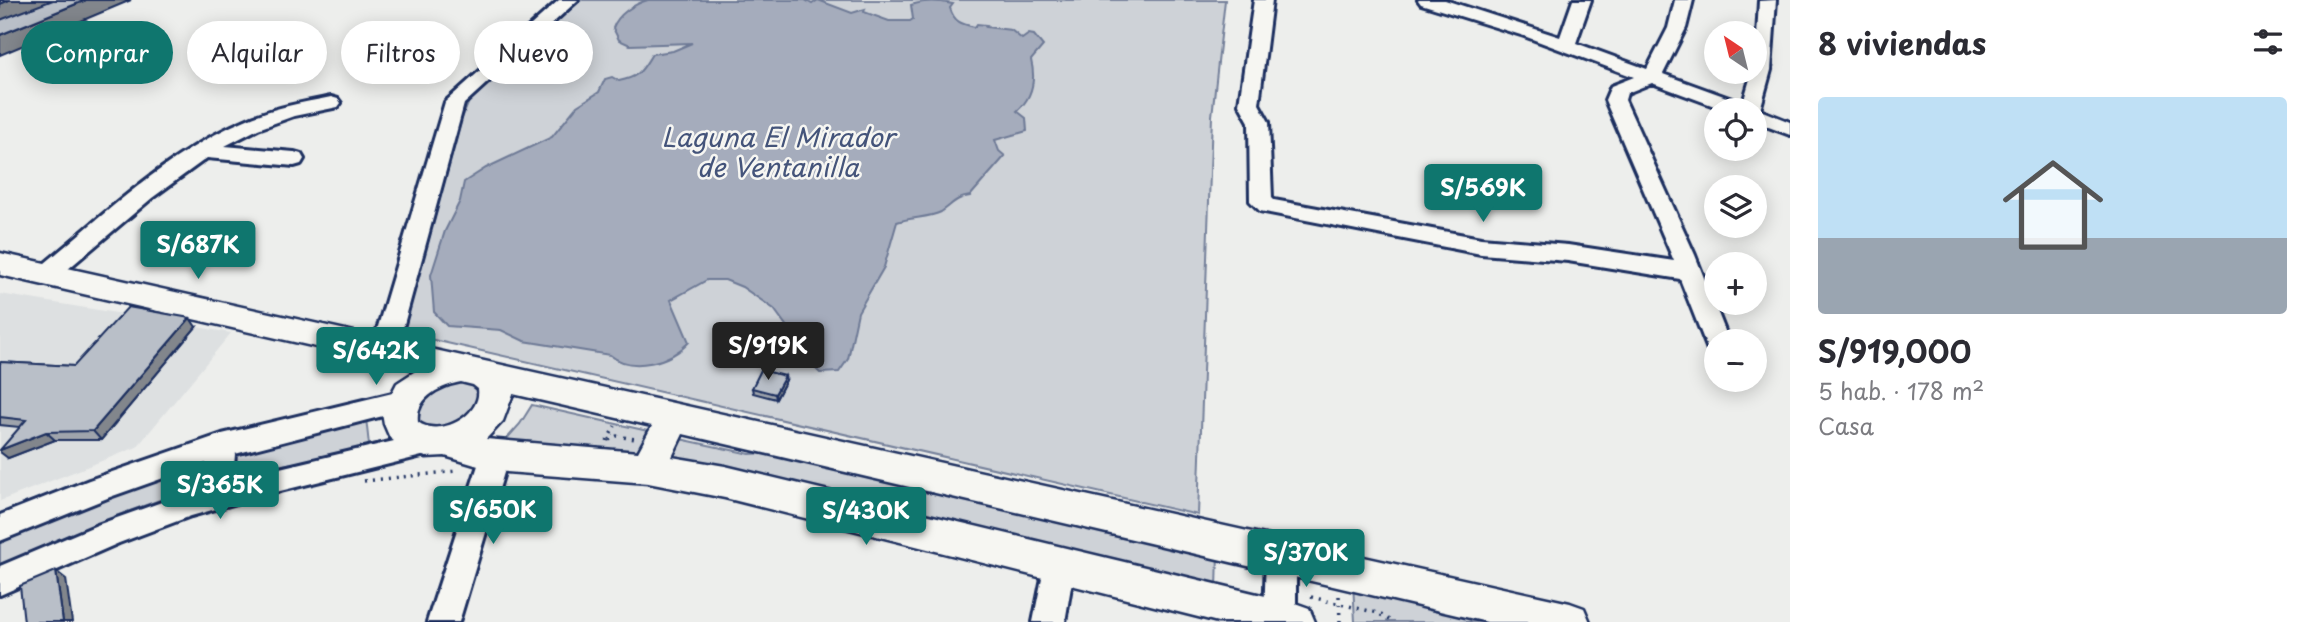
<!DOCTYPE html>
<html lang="es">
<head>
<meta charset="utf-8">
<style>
  :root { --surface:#fff; --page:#f2f2f3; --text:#2b2b33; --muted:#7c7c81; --line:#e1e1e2; --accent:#0f766e }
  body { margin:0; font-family:"Playpen Sans",sans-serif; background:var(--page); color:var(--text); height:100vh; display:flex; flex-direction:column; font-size:26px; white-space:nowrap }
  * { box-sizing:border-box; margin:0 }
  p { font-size:23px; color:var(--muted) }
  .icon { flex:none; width:38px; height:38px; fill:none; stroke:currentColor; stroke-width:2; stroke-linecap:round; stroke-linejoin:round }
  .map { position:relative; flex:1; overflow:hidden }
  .details { display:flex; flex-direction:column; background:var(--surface); width:525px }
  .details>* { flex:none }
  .hud { position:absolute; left:21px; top:21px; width:665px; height:63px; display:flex; gap:14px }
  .needle { width:46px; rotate:325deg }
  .tools { position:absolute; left:1704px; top:21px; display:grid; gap:14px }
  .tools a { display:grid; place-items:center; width:63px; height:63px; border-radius:50%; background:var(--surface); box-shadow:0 4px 18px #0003; font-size:35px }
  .price { position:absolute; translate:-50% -60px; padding:0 16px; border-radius:7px; background:var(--accent); color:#fff; font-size:23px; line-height:46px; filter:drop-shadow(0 2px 4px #0008) }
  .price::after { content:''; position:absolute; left:50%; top:42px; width:21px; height:16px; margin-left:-10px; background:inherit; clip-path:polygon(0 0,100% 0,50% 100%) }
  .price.current { background:#222; color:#fff }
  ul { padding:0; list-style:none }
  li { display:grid; align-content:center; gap:14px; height:371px; padding:0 28px }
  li+li { border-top:2px solid var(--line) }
  li span { display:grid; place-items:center; height:217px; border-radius:7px; color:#555 }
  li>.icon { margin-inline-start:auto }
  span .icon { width:126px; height:126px; fill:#fffc; stroke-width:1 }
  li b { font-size:30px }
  h2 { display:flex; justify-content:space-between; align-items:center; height:84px; padding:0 28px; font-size:30px }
  .pill { padding:0 24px; border-radius:32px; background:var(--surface); box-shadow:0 4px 18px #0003; font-size:24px; line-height:63px }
  .pill.current { background:var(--accent); color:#fff }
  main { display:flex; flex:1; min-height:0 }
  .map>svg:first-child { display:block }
  .built { fill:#dde0e1 }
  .green { fill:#ced2d7; stroke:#74809a; stroke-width:2 }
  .water { fill:#a5acbc; stroke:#6e7a96; stroke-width:2 }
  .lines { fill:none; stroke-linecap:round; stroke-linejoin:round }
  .minor-casing { stroke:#1b2f5e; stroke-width:6 }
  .major-casing { stroke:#1b2f5e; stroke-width:5 }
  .path { stroke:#1b2f5e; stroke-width:3.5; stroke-dasharray:2 6; stroke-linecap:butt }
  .minor { fill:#f6f6f2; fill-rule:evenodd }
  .major { fill:#f6f6f2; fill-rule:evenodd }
  .wall { fill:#9fa4ac; stroke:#1b2f5e; stroke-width:2 }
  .shaded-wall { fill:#82868c; stroke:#1b2f5e; stroke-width:2 }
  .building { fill:#b9bfc8; stroke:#1b2f5e; stroke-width:2 }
  .labels { text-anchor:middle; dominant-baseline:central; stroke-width:5; stroke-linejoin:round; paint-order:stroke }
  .water-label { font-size:26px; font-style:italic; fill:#44547a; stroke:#f6f6f2 }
</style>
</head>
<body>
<main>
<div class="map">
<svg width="1790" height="622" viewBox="0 0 1790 622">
  <rect width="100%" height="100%" fill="#edeeec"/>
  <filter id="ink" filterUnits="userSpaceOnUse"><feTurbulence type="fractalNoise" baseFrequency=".0143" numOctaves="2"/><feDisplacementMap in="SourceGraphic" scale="14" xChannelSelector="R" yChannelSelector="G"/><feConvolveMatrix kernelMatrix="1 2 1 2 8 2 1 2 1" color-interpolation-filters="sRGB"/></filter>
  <g filter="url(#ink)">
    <path class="built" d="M0,294L135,316L231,333L137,447L0,501Z"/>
    <path class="green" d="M581,0H1225L1212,116L1198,515L403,333L462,118L470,99Z
      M446,381L477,382L485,403L450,431L420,425L415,418L419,400Z
      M532,405L648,431L639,454L503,443L520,424Z
      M366,418L369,445L360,451L232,474V452Z
      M680,439L750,454L783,452L1218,551L1217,591L672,461L666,449Z
      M200,463L207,468L205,478L196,487L116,516L88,535L0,574V538L71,506Z
      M1353,582L1527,622H1355Z"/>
    <path class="water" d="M648,0H805L812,4L818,0L852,13L865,9L864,12L889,21H910L913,19L911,5C927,0 938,1 953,4L950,8C954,22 961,24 975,27L977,24L987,25L986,27L1011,30L1022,39L1029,34L1034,35L1043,46L1031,60C1036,80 1033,97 1017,111L1026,118L1027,131L995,140L999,151L1005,156L970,196C955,198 953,204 941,212C930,218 910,217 897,222L884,267L858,312L848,359L839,372L820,373L796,350L790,331L774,309L742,287L725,280H707L671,300L689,342C671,362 632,373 610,355L524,341L501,330L447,326L434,312L431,275L445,231L460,201L464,182L486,168L552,137L577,106L599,92L605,79L612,77L619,81C640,77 642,70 652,54L673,51L692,43L630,45L619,40L613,28C618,14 634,4 648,0Z"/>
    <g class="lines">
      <g class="minor-casing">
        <path id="minor" d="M559,0H578L464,104L397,350L393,357L384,360L375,357L371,350L445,102Z
          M1254,0H1272L1259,104L1269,122L1272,198L1274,200L1481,238L1568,245L1674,261L1605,100L1611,86L1634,77L1524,36L1421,4L1418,0H1445L1560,37L1573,0H1591L1576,43L1647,69L1668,28L1675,0H1693L1686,28L1663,74L1743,103L1752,72H1755L1759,1L1776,0L1771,70L1760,110L1790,122V135L1755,122V110H1725L1652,83L1627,93L1625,100L1695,255L1729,341H1717V352L1708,350L1680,279L1568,261L1481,254L1260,211L1250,201L1249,122L1239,104Z
          M331,97L338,99L341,103L338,107L294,116L258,129L225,146L294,152L301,154L304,159L301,164L294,166L207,158L152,198L55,280L47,282L39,280L35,274L39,268C103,216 166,154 243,121C271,108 301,103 331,97Z
          M405,390L414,394L418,401L414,408L235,454L233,479L432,432L442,435L446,443L442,451L272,493L191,516L119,543L0,595V566L97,525L204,487L206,463L110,497L0,541V515L89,480L222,434Z
          M495,444L505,448L509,456L459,622H427L481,456L485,448Z
          M1281,541L1292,545L1296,555V622H1264L1266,555L1270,545Z
          M1060,549L1071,553L1075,563L1065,622H1033L1045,563L1049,553Z"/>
      </g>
      <g class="major-casing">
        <path id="major" d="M0,253L1570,603L1584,608L1590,622H1487L683,434L672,457L725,466L1295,603L1309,608L1315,622H1218L725,498L648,483L495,471L445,456L426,457L406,450L390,438L384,424L382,412L397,383L417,370L0,275ZM461,382L473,385L478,389C482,416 438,438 418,422C415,398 440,386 461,382ZM513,394L652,426L638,452L486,439L503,421Z"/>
      </g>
      <path class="path" d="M609,440L617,436L635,439
        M607,441L615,426
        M364,481L457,471
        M1339,596L1340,622
        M1311,597L1378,613L1392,622"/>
      <use href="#minor" class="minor"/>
      <use href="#major" class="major"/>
    </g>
    <path class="wall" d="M196,327L101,440H55L8,458L20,427L0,425V362L74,366Z
      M786,380L776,399L753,393L752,388Z"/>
    <path class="shaded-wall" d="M9,0H57L0,23V4Z
      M86,0H131L0,55V35Z
      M190,318L196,327L101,440L93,431Z
      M785,376L786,380L776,399L775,394Z
      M46,432L55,440L8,458L0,452V450Z
      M56,571L66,579L72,622H63Z"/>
    <path class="building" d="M0,0H9L0,4Z
      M53,0H86L0,35V20Z
      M128,307L190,318L93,431L46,432L0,450L26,420L0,417V362L74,366Z
      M761,370L785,376L775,394L752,388Z
      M56,571L63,622H24L20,586Z"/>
  </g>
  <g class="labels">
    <g class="water-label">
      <text x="778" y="136">Laguna El Mirador<tspan x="778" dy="30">de Ventanilla</tspan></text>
    </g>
  </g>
</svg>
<div class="tools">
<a><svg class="needle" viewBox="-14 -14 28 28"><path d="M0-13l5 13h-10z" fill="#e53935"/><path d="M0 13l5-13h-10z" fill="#7c7c81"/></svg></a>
<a><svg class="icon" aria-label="locate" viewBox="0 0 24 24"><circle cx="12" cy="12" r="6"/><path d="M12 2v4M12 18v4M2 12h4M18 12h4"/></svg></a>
<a><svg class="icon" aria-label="layers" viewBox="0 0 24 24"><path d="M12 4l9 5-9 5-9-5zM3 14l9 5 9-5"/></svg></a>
<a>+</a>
<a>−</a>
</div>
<b class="price" style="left:1483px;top:224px">S/569K</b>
<b class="price" style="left:198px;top:281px">S/687K</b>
<b class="price current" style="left:768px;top:382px">S/919K</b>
<b class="price" style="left:376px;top:387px">S/642K</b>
<b class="price" style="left:220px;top:521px">S/365K</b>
<b class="price" style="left:493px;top:546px">S/650K</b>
<b class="price" style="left:866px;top:547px">S/430K</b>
<b class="price" style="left:1306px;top:589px">S/370K</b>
<div class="hud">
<a class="pill current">Comprar</a>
<a class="pill">Alquilar</a>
<a class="pill">Filtros</a>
<a class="pill">Nuevo</a>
</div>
</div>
<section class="details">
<h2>8 viviendas<svg class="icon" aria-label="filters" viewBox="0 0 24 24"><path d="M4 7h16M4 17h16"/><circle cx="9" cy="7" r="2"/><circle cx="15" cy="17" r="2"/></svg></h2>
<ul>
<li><span style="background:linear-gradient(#bfe0f5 65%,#9aa5b1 0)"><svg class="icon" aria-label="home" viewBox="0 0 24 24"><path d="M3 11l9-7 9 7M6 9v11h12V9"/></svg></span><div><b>S/919,000</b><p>5 hab. · 178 m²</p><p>Casa</p></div></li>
</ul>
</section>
</main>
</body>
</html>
